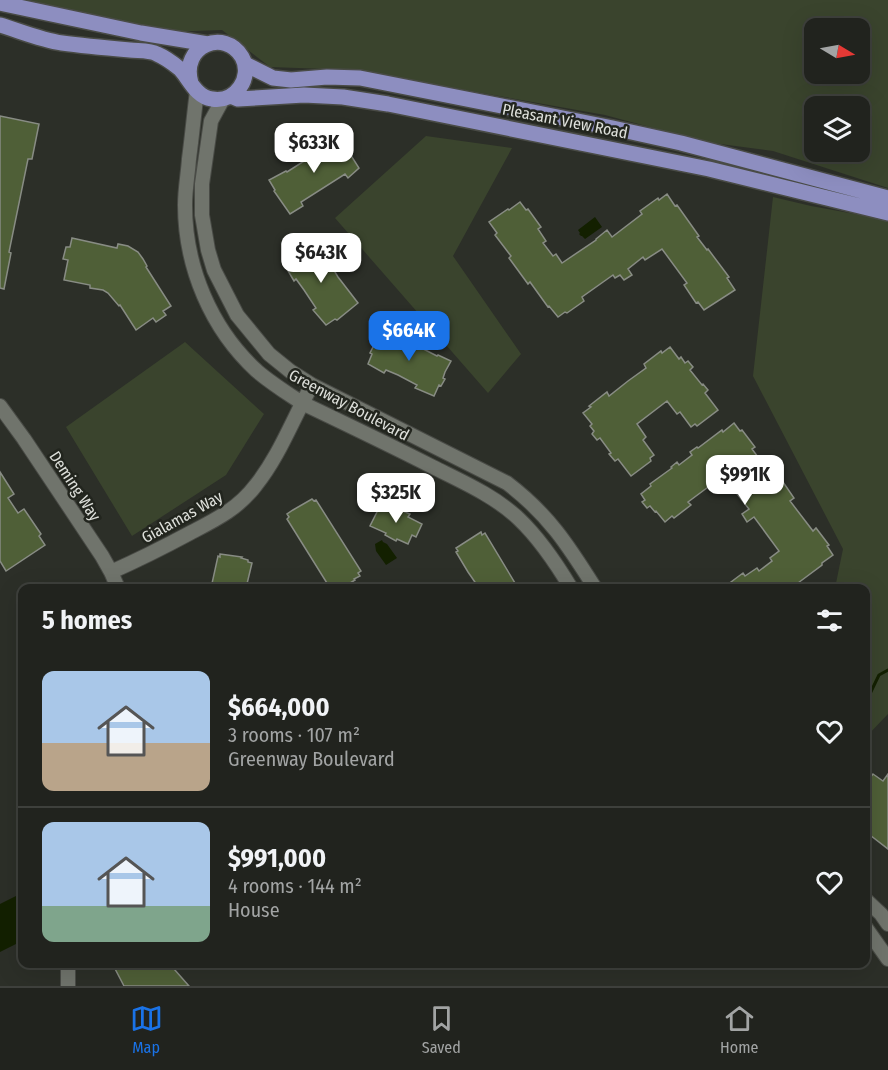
<!DOCTYPE html>
<html lang="en">
<head>
<meta charset="utf-8">
<style>
  :root { --surface:#21231e; --page:#292b27; --text:#f1f3f6; --muted:#a2a4a4; --line:#3e403c; --accent:#1a73e8 }
  body { margin:0; font-family:"Fira Sans Condensed",sans-serif; background:var(--page); color:var(--text); height:100vh; display:flex; flex-direction:column; font-size:22px; white-space:nowrap }
  * { box-sizing:border-box; margin:0 }
  p { font-size:20px; color:var(--muted) }
  .icon { flex:none; width:33px; height:33px; fill:none; stroke:currentColor; stroke-width:2; stroke-linecap:round; stroke-linejoin:round }
  .map { position:relative; flex:1; overflow:hidden }
  .sheet { position:absolute; left:18px; top:584px; width:852px; height:384px; display:flex; flex-direction:column; background:var(--surface); border-radius:12px; box-shadow:0 6px 24px #0002,0 0 0 2px var(--line) }
  .sheet>* { flex:none }
  .needle { width:39px; rotate:100deg }
  .controls { position:absolute; left:804px; top:18px; display:grid; gap:12px }
  .controls a { display:grid; place-items:center; width:66px; height:66px; border-radius:12px; background:var(--surface); box-shadow:0 6px 24px #0002,0 0 0 2px var(--line); font-size:30px }
  .price { position:absolute; translate:-50% -51px; padding:0 14px; border-radius:12px; background:#fff; color:#222; font-size:20px; line-height:39px; filter:drop-shadow(0 2px 3px #0008) }
  .price::after { content:''; position:absolute; left:50%; top:36px; width:18px; height:14px; margin-left:-9px; background:inherit; clip-path:polygon(0 0,100% 0,50% 100%) }
  .price.active { background:var(--accent); color:#fff }
  ul { padding:0; list-style:none }
  li { display:flex; align-items:center; gap:18px; height:150px; padding:0 24px }
  li+li { border-top:2px solid var(--line) }
  li span { display:grid; place-items:center; flex:none; width:168px; height:120px; border-radius:12px; color:#555 }
  li>.icon { margin-inline-start:auto }
  span .icon { width:72px; height:72px; fill:#fffc; stroke-width:1 }
  li b { font-size:26px }
  h2 { display:flex; justify-content:space-between; align-items:center; height:72px; padding:0 24px; font-size:26px }
  .tabs { display:flex; justify-content:space-around; align-items:center; height:84px; border-top:2px solid var(--line); background:var(--surface); font-size:16px; color:var(--muted) }
  .tabs a { display:grid; justify-items:center; gap:3px }
  .tabs .active { color:var(--accent) }
  .map>svg:first-child { display:block }
  .green { fill:#3a442d; fill-rule:evenodd }
  .water { fill:#132000 }
  .lines { fill:none; stroke-linecap:round; stroke-linejoin:round }
  .stream { stroke:#132000; stroke-width:3 }
  .building { fill:#4f5f37; stroke:#888c84; stroke-width:1.5 }
  .minor-casing { stroke:#494b46; stroke-width:16 }
  .major-casing { stroke:#494b46; stroke-width:18 }
  .minor { stroke:#70746c; stroke-width:14 }
  .major { stroke:#8d8ec0; stroke-width:15 }
  .labels { text-anchor:middle; dominant-baseline:central; stroke-width:5; stroke-linejoin:round; paint-order:stroke }
  .street-label { font-size:16px; fill:#dee0db; stroke:#22251e }
</style>
</head>
<body>
<div class="map">
<svg width="888" height="986" viewBox="0 0 888 986">
  <rect width="100%" height="100%" fill="#2c2f28"/>
  <path class="green" d="M25,0H888V188L773,151L705,142L605,115L353,70L270,67L222,30L166,32ZM814,28H860V74H814ZM814,106H860V152H814Z
    M426,136L512,148L453,256L521,354L488,393L335,218Z
    M773,197L811,206L888,220V714L866,737V588H835L843,549L753,376Z
    M185,342L264,414L226,475L132,536L66,427Z"/>
  <path class="water" d="M595,217L602,227L585,239L582,236H581L579,234L580,233L578,230Z
    M382,540L383,542L387,544L397,558L386,565L376,551L375,544Z
    M22,893V941L0,952V904Z"/>
  <g class="lines">
    <path class="stream" d="M866,702L879,675L888,670"/>
  </g>
  <path class="building" d="M0,116L39,124L32,159H28L9,252L11,253L4,289L0,288Z
    M338,135L359,168L348,178L345,174L301,202L303,206L290,214L274,191L275,190L269,180L286,171L287,172L323,149L320,144Z
    M667,194L675,206L677,205L699,236L697,237L707,250L708,249L729,277L727,278L735,290L704,310L698,302L696,303L684,285L687,283L662,249L645,260L643,257L628,269L632,275L624,280L620,275L615,278L613,275L582,297L584,301L567,313L565,312L558,317L549,306L548,307L530,282L528,284L509,258L511,256L495,235L497,233L489,222L508,209L509,210L520,202L526,210L528,209L541,227L538,229L546,241L543,243L553,256L556,254L562,263L596,240V239L607,230L612,237L642,214L640,211L658,198L659,200Z
    M72,238L117,248L118,244L128,246L138,252L143,259L147,266L146,267L171,306L163,311L166,315L156,322L153,318L136,330L120,305L119,306L108,293L103,290L90,288V285L64,280L68,260L63,259L66,247H70Z
    M317,242L338,277L358,303L337,320L335,319L326,325L313,310L316,308L304,290L296,279L294,281L284,264L294,257L293,255L300,250L301,252L307,249Z
    M385,328L400,334L398,336L437,356L438,355L451,361L445,372L443,378L445,379L441,386L439,385L434,396L415,388L417,385L398,375L386,370L384,373L368,364L372,354L370,353L375,343L376,344L379,339Z
    M670,347L679,359L681,357L685,363L688,361L693,367L690,370L702,385L703,384L708,390L705,393L718,410L697,426L695,424L691,427L680,412L677,414L667,401L637,424L646,437L643,440L654,455L650,458L651,461L631,476L618,459L615,461L609,454L611,453L600,438L597,440L592,434L594,431L590,426L592,424L583,413L591,407L589,406L607,392L609,396L628,381L646,368L644,364L661,351L662,353Z
    M734,423L740,431L742,430L755,447L752,449L774,479L778,476L783,482L794,498L790,501L813,531L816,528L829,545L827,546L833,555L822,563V565L798,583L800,585L795,588H723L743,573L745,576L757,568L759,571L772,561L770,558L779,551L754,517L747,522L742,514L749,509L723,476L688,502L691,505L674,518L672,516L665,522L656,511L655,512L650,506L647,508L642,502L645,500L641,494L651,486L650,484L672,468L671,467L677,462L679,465L692,455L690,452L697,447L698,448L722,430L723,432Z
    M0,472L14,494L8,498L18,513L24,509L41,534L39,536L45,545L6,571L0,561Z
    M312,499L314,501L316,500L361,571L358,573L360,576L354,579L355,580L342,588H330L287,519L289,517L287,514L293,510Z
    M381,504L392,509L393,507L410,514L408,517L422,524L416,537L412,535L408,544L397,539L396,541L385,535L386,533L370,526Z
    M481,532L482,535L485,533L518,588H479L468,572L456,552L458,551L456,548Z
    M220,554L242,557L241,558L248,560V562L252,563L246,588H211L218,556L220,557Z
    M873,774L883,781L888,774V849L866,832V783Z
    M112,963H185L174,969L189,986H124Z"/>
  <g class="lines">
    <g class="minor-casing">
      <path id="minor" d="M197,91C194,114 192,137 189,159C188,174 185,189 185,205C185,267 211,329 257,371C271,383 287,393 302,403C346,424 390,445 433,467C463,482 495,496 519,519C540,539 556,563 571,588
        M223,99L211,121L202,184V215L208,250L214,270L237,315L269,354L290,371L312,385L507,483C548,514 568,545 595,588
        M0,406L24,439L102,556L111,572L118,588
        M111,572C138,560 164,547 190,533C215,520 238,509 256,485C280,455 293,418 312,385
        M866,900L881,914L888,924
        M866,928L888,959
        M68,986V963"/>
    </g>
    <g class="major-casing">
      <path id="major" d="M0,3L141,33L208,44
        M0,25C20,31 41,40 62,43C84,46 107,48 130,50C138,51 150,50 157,54C164,57 174,64 180,69C190,80 196,97 212,99C236,103 253,77 242,57C225,28 180,45 191,83
        M245,64L273,78L291,80L327,77L360,78L613,128L681,143L888,198
        M231,96L238,99L304,95L343,97L388,104L709,169L888,213"/>
    </g>
    <use href="#minor" class="minor"/>
    <use href="#major" class="major"/>
  </g>
  <g class="labels">
    <g class="street-label">
      <text transform="translate(565 121) rotate(11)">Pleasant View Road</text>
      <text transform="translate(349 405) rotate(28)">Greenway Boulevard</text>
      <text transform="translate(75 486) rotate(57)">Deming Way</text>
      <text transform="translate(182 517) rotate(-29)">Gialamas Way</text>
    </g>
  </g>
</svg>
<div class="controls">
<a><svg class="needle" viewBox="-14 -14 28 28"><path d="M0-13l5 13h-10z" fill="#e53935"/><path d="M0 13l5-13h-10z" fill="#a2a4a4"/></svg></a>
<a><svg class="icon" aria-label="layers" viewBox="0 0 24 24"><path d="M12 4l9 5-9 5-9-5zM3 14l9 5 9-5"/></svg></a>
</div>
<b class="price" style="left:314px;top:174px">$633K</b>
<b class="price" style="left:321px;top:284px">$643K</b>
<b class="price active" style="left:409px;top:362px">$664K</b>
<b class="price" style="left:745px;top:506px">$991K</b>
<b class="price" style="left:396px;top:524px">$325K</b>
<section class="sheet">
<h2>5 homes<svg class="icon" aria-label="filters" viewBox="0 0 24 24"><path d="M4 7h16M4 17h16"/><circle cx="9" cy="7" r="2"/><circle cx="15" cy="17" r="2"/></svg></h2>
<ul>
<li><span style="background:linear-gradient(#a9c7e8 60%,#b9a48a 0)"><svg class="icon" aria-label="home" viewBox="0 0 24 24"><path d="M3 11l9-7 9 7M6 9v11h12V9"/></svg></span><div><b>$664,000</b><p>3 rooms · 107 m²</p><p>Greenway Boulevard</p></div><svg class="icon" aria-label="heart" viewBox="0 0 24 24"><path d="M12 20l-8-8c-3-5 5-10 8-4 3-6 11-1 8 4z"/></svg></li>
<li><span style="background:linear-gradient(#a9c7e8 70%,#7fa58c 0)"><svg class="icon" aria-label="home" viewBox="0 0 24 24"><path d="M3 11l9-7 9 7M6 9v11h12V9"/></svg></span><div><b>$991,000</b><p>4 rooms · 144 m²</p><p>House</p></div><svg class="icon" aria-label="heart" viewBox="0 0 24 24"><path d="M12 20l-8-8c-3-5 5-10 8-4 3-6 11-1 8 4z"/></svg></li>
</ul>
</section>
</div>
<nav class="tabs">
<a class="active"><svg class="icon" aria-label="map" viewBox="0 0 24 24"><path d="M3 6l6-2 6 2 6-2v14l-6 2-6-2-6 2zM9 4v14M15 6v14"/></svg>Map</a>
<a><svg class="icon" aria-label="saved" viewBox="0 0 24 24"><path d="M7 4h10v16l-5-4-5 4z"/></svg>Saved</a>
<a><svg class="icon" aria-label="home" viewBox="0 0 24 24"><path d="M3 11l9-7 9 7M6 9v11h12V9"/></svg>Home</a>
</nav>
</body>
</html>
